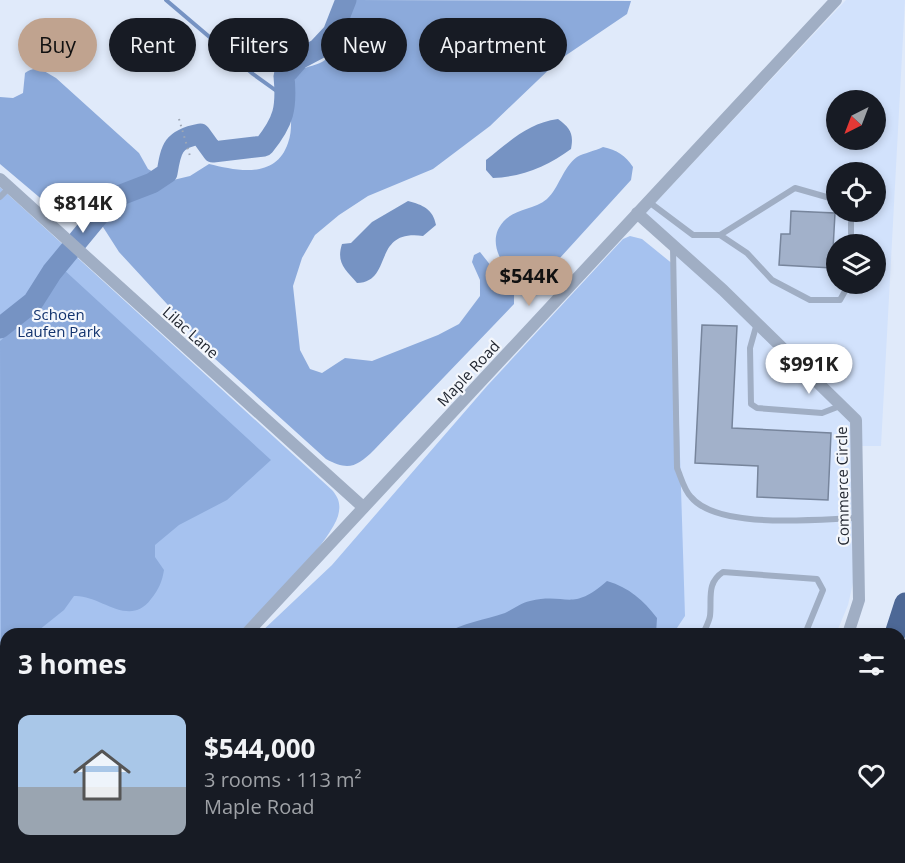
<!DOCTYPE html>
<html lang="en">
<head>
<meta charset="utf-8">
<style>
  :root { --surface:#171b24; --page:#242831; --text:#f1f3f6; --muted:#9ea1a6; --accent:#c0a38f }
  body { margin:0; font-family:"Open Sans",sans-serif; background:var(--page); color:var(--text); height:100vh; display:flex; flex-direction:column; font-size:22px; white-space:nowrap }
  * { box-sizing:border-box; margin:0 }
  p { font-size:20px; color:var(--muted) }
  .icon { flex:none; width:33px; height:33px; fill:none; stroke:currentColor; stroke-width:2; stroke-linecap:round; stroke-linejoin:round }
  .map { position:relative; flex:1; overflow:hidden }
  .panel { position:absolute; left:0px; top:628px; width:906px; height:236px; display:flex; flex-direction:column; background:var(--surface); border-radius:18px 18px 0 0; box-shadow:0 3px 9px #0003 }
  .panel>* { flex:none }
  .hud { position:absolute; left:18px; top:18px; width:600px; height:54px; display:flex; gap:12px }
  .needle { width:39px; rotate:222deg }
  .controls { position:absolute; left:826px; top:90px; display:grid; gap:12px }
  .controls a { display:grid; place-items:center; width:60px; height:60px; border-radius:50%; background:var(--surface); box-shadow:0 3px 9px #0003; font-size:30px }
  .price { position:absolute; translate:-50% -51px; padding:0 14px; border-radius:21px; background:#fff; color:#222; font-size:20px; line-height:39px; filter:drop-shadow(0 2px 3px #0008) }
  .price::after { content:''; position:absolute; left:50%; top:36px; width:18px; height:14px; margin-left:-9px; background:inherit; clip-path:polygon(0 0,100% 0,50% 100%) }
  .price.active { background:var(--accent); color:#111 }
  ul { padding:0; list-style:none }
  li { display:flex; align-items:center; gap:18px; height:150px; padding:0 18px }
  li span { display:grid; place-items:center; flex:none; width:168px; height:120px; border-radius:12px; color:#555 }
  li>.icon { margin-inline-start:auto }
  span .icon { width:72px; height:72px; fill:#fffc; stroke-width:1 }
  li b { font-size:26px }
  h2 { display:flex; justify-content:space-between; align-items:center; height:72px; padding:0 18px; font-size:26px }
  .tag { padding:0 21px; border-radius:27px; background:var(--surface); box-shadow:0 3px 9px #0003; font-size:21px; line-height:54px }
  .tag.active { background:var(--accent); color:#111 }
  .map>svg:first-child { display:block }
  .built { fill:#d2e2fc; fill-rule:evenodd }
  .green { fill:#a6c2ef }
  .forest { fill:#8caadb }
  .water { fill:#7693c3 }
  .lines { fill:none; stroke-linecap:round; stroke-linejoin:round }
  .stream { stroke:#7693c3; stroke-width:4 }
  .river { stroke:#7693c3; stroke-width:21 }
  .building { fill:#a2b1ca; stroke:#77859c; stroke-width:1.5 }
  .path { stroke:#9ea7b5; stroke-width:2; stroke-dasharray:1.5 4.5; stroke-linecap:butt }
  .service { stroke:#a0aec4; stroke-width:6 }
  .minor { stroke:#a0aec4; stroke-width:12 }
  .motorway { stroke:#4d6896; stroke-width:21 }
  .labels { text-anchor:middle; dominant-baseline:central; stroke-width:4.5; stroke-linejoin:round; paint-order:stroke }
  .park-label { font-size:15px; fill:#12336e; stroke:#f4f7fc }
  .street-label { font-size:15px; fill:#222731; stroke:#f4f7fc }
</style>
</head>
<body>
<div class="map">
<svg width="905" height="863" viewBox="0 0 905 863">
  <rect width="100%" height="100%" fill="#e0eafa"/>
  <path class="built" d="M846,0H905L881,446H859L853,583L848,605L836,634H673L685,616L663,461L675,251L640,219ZM837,100H876V140H837ZM837,172H876V212H837ZM837,244H876V284H837Z
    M398,858H746L744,863H388Z"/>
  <path class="green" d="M0,187L332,490C339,498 341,505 338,516C329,545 262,610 239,634H6V858H22L18,863H0Z
    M630,236L642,239L674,265L685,616L673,634H259L332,565L487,386L623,239Z
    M92,858H398L388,863H97Z"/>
  <path class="forest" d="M354,0L631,1L627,14L559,60L490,126L433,169L368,196L339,215L315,235L302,258L293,286L300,350L310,369L322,373L345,358L372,361L438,335L459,324L480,296V280L472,262L474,255L480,252L514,295V304L374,450C357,467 348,471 326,459L202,347L179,317L119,252L103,227L88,217L64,218L0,164V97L13,98L23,93L25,73C36,64 46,72 56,78L139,153L148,169L169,181L190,176L209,164C238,171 276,179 288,143C294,128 289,108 291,92C292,85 296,77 298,70C306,67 319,65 325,60C335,52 348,14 354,0Z
    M603,147C617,150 625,155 633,167L631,180L538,282L526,289C507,273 481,242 506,219C517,209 535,209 547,199C559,188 563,167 577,157C584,153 595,151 603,147Z
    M62,268L271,460L227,500L179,525L155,545V557L164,570C162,582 159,589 151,599C129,629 100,594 74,596L64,610L34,634H6V650H1L0,341L35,310L46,298Z"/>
  <path class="water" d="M558,119C570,128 574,133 571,149C548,166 522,177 493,178L486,170V160C509,142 528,123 558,119Z
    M408,201C423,205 433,209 436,225L423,236C371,229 394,282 357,283C345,269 336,263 342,244L351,243L372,222Z
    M607,581C630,588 643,600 657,618L656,634H444C463,623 484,620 505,613C513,609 521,603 530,601C567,592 571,613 607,581Z"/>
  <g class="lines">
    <path class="stream" d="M166,0L253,74L278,92L286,101"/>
    <path class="river" d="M0,328L33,302L52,272L113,198L152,183L167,173C171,148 173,139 200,134L213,152L264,146C284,121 287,108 284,76L299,59L318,49L333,33L346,0"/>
  </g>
  <path class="building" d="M791,211L835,213L832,268L779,265L781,234H790Z
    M702,325L737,326L732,428L831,433L828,500L757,497L758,466L695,463Z"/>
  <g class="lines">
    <path class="path" d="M179,119L190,156"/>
    <path class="service" d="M0,197L9,188
      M649,202L693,235H720L795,188L837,200
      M720,235L747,253L772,280L810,300H840L849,284
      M851,244V212
      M673,248L677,468C681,477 684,490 691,497C718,530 817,519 857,518
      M757,323L750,348L751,404L757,408L822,413L840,406
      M703,634C705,629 709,622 710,616C712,599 706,583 723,572L817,579L823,590L805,634
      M673,858L684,863"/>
    <path class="minor" d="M0,179L363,507
      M637,213L723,290L856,420L859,600L848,634
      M246,634L836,0
      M77,858L83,863
      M33,863L38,858
      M756,863L758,858"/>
    <path class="motorway" d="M895,634L905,603
      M808,863L810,858"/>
  </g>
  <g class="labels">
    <g class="park-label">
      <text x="59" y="314">Schoen<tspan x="59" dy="17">Laufen Park</tspan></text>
    </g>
    <g class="street-label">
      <text transform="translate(191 332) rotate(42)">Lilac Lane</text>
      <text transform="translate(468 373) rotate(-47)">Maple Road</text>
      <text transform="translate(842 486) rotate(-91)">Commerce Circle</text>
    </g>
  </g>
</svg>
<div class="controls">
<a><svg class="needle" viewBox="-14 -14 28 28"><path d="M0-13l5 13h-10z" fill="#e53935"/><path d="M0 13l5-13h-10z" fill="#9ea1a6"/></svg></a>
<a><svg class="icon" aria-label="locate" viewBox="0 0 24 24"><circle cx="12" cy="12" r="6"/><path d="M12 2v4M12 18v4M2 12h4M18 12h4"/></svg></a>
<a><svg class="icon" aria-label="layers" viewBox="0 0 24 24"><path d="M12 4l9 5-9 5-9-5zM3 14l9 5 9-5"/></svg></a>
</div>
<b class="price" style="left:83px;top:234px">$814K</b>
<b class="price active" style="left:529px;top:307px">$544K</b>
<b class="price" style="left:809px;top:395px">$991K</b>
<div class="hud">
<a class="tag active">Buy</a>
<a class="tag">Rent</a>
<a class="tag">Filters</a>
<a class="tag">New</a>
<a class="tag">Apartment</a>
</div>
<section class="panel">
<h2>3 homes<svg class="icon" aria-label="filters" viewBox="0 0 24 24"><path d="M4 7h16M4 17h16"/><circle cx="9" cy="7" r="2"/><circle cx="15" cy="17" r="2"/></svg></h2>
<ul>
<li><span style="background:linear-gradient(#a9c7e8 60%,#9aa5b1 0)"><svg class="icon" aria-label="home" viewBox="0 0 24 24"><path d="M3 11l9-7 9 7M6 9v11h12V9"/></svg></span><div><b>$544,000</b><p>3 rooms · 113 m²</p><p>Maple Road</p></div><svg class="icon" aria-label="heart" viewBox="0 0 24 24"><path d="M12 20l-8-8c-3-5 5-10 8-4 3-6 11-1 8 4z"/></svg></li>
</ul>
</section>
</div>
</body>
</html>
